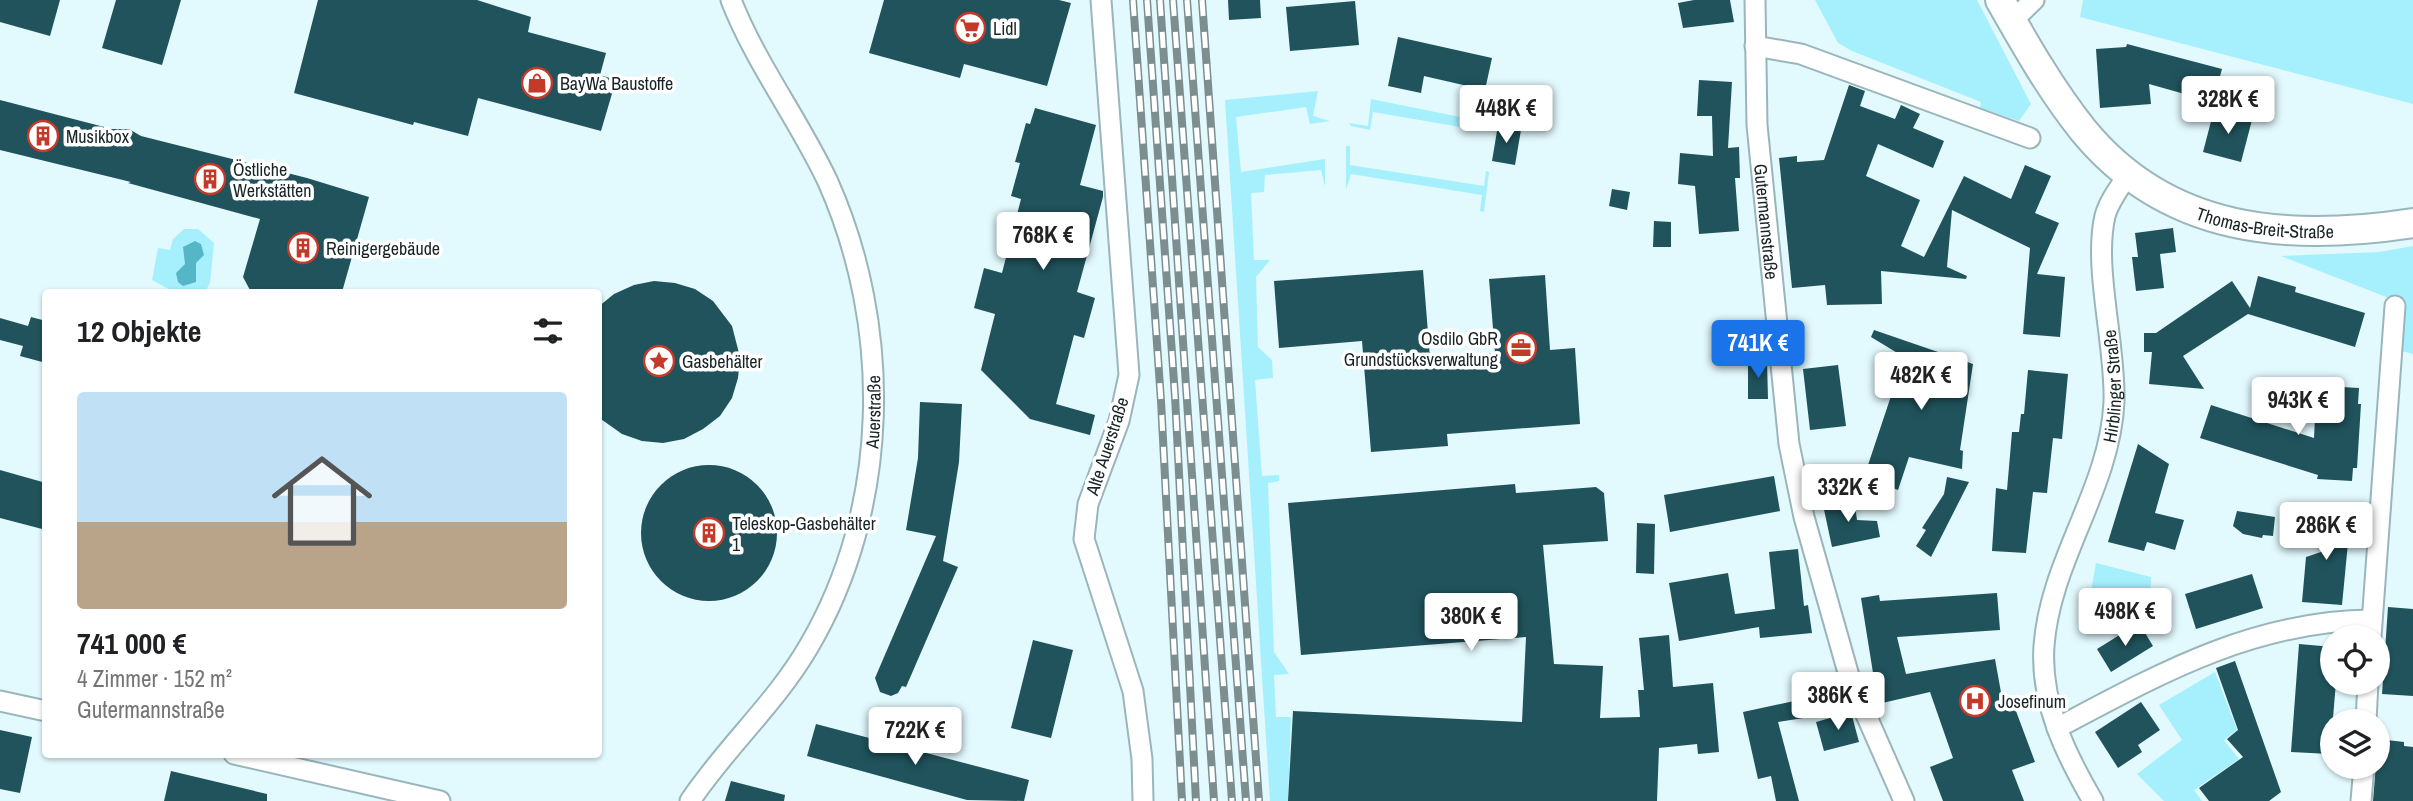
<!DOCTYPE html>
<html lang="de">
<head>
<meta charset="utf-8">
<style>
  :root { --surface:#fff; --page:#f6f6f6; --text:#202124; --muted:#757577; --accent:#1a73e8 }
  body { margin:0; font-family:"Archivo Narrow",sans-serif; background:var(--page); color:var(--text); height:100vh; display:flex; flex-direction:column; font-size:26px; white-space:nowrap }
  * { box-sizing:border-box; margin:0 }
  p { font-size:23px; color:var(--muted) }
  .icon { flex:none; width:38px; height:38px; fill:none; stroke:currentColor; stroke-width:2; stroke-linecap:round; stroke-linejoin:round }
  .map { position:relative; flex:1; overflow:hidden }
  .details { position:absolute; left:42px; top:289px; width:560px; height:469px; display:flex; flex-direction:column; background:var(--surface); border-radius:7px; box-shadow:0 2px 5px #0004 }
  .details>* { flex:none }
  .controls { position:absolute; left:2320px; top:625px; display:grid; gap:14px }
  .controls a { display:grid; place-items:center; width:70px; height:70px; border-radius:50%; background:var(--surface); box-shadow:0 2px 5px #0004; font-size:35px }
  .price { position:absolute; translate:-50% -60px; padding:0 16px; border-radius:7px; background:#fff; color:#222; font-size:23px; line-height:46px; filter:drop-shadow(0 2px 4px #0008) }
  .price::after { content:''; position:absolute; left:50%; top:42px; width:21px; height:16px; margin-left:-10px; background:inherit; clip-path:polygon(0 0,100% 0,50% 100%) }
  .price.selected { background:var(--accent); color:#fff }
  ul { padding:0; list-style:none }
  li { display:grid; align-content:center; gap:14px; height:371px; padding:0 35px }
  li span { display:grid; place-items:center; height:217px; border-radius:7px; color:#555 }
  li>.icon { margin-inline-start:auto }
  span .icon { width:126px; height:126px; fill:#fffc; stroke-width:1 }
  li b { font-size:30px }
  h2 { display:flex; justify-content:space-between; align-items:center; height:84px; padding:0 35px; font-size:30px }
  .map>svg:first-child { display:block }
  .green { fill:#a6f0fe }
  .water { fill:#55b6c6 }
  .building { fill:#20535c }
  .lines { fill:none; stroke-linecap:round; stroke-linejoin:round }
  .street-casing { stroke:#9ab6bb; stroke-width:23 }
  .secondary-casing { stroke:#9ab6bb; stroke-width:32 }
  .street { stroke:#fff; stroke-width:19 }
  .secondary { stroke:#fff; stroke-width:28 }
  .rail-casing { stroke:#7d8e91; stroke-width:8 }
  .rail { stroke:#fff; stroke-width:5; stroke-dasharray:16; stroke-linecap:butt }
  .labels { text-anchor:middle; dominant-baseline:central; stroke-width:7; stroke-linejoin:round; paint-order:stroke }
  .poi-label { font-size:18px; fill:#182325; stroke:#fff; text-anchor:start }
  .street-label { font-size:18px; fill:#182325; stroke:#fff }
</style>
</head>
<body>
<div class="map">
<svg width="2413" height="801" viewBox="0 0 2413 801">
  <rect width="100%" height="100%" fill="#e2f9fd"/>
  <path class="green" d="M1815,0H1977L2031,104L2019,121L1980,108L1981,102L1852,51L1838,43Z
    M2083,0H2413V104L2080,17Z
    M1318,91L1313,116L1330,121L1310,124L1306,107L1236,117L1241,172L1325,159V187L1321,170L1265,175L1264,192L1251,193L1254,260H1270L1256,277L1258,347L1272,360L1273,378L1255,380L1262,476L1279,475V481L1268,483L1274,652L1289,674L1274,675L1276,717H1291L1288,801H1270L1225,100Z
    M1371,99L1480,121L1478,130L1373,112L1370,130L1351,126L1349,123L1368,126Z
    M1346,146H1350V165L1484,186L1486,171L1489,172L1484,212L1480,211L1482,195L1351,174L1346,190Z
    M184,229H198L214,243L210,283L205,292H174L152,280L158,248L170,250L173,239Z
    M2413,246V354L2398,350L2394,300L2281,256L2379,252Z
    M2096,563L2151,577L2150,601L2085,625Z
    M2215,672L2237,730L2224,740L2239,759L2194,790L2202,801H2164L2137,774L2182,740L2159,705Z"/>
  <path class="water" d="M195,241L201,244L204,255L196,263V282L183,286L178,282L176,273L185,264L183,247Z"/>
  <path class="building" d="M0,0H60L50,36L0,22Z
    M116,0H181L162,65L102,48Z
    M318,0H477L531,17L528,32L606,53L600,75L616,80L601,131L478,98L468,136L414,122L413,125L294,93Z
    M884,0H1059L1071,3L1047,86L964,64L960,78L869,53Z
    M1228,0H1260L1261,18L1229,20Z
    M1694,0H1730L1734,22L1683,28L1678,3Z
    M1355,1L1359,45L1290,51L1286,7Z
    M1398,37L1492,58L1485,90L1424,76L1421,93L1388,86Z
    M2127,44L2222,69L2213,102L2149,84L2151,104L2100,108L2096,49L2126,47Z
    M1699,80L1732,82L1728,148L1739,147L1740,178H1735L1739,231L1699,234L1695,186L1678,184L1680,153L1713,156L1712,116H1697Z
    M1849,85L1865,91L1860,106L1895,119L1901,105L1920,114L1913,128L1944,141L1933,168L1878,144L1866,176L1920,200L1901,246L1924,257L1964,176L2011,199L2025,165L2051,176L2035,213L2059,223L2037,274L2065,277L2060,337L2023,334L2030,248L1952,210L1947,267L1967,276L1966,279L1881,271L1882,304L1827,305L1825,285L1792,288L1779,158L1797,156V162L1824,160Z
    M0,100L112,129H129L141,136L307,178L369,197L342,292H251L243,277L260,219L128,183L131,182L0,150Z
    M1035,108L1096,125L1080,185L1103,191V197L1077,292L1095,298L1084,338L1074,335L1056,404L1095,415L1090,435L1030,419L981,370L995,314L974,308L984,268L1002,273L1021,199L1011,196L1020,163L1015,162L1026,123L1030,124Z
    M2214,110L2252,120L2241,162L2203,152Z
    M1498,125L1521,130L1515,165L1492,161Z
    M1612,189L1630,192L1627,210L1609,206Z
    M1654,221L1671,222V247H1653Z
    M2173,228L2176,252L2160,254L2164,288L2136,291L2132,257H2138L2135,233Z
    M1423,270L1430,358L1495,353L1489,279L1545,275L1550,350L1575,348L1580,424L1447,434L1448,446L1371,452L1362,341L1279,348L1274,281Z
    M2258,276L2296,287L2295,292L2365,313L2355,347L2248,314L2183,356L2204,389L2149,384L2152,352H2144V333H2156L2232,281L2250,308Z
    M654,281L675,283L695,289L713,301L732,326L740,357L738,378L732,398L720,416L703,429L684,439L663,443L642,441L622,434L598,417V307L614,294L634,285Z
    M31,317L46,321V363L20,356L23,346L0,340V318L28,326Z
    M1874,330L1973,364L1960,450L1963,451L1962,469L1909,457L1898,490L1864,477L1904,357L1871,337Z
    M1748,361H1767L1768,399H1748Z
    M1838,365L1846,426L1810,430L1803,369Z
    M2028,370L2068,374L2062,439L2053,438L2047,493L2033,492L2026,553L1992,551L1996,488L2007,490L2012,432H2019L2021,414H2024Z
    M2324,386L2359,388L2358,404H2361L2357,468H2353L2352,481L2317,479L2318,475L2200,438L2211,405L2314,438L2315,417L2322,418Z
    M920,402L962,404L959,462L943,561L958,567L906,687L902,686L898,693L891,696L880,692L875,678L936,536L906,530L918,458Z
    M2138,444L2169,464L2155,513L2184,520L2175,550L2147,542L2144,551L2108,542Z
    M641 533a68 68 0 1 1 136 0a68 68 0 1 1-136 0Z
    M0,470L46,483V530L0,518Z
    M1774,476L1780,511L1670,532L1664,495Z
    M1947,477L1969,482L1931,557L1916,546L1926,530L1922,528L1944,494Z
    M1515,484L1516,493L1596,487L1604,493L1608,541L1543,545L1554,664L1603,666L1600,718L1640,717L1638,690H1644L1639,638L1669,635L1673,687L1713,683L1719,752L1698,754L1697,744L1659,748L1657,801H1288L1293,711L1522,722L1526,637L1301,655L1288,503Z
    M1854,499L1857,520L1877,521L1880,537L1832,547L1823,505Z
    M2237,511L2275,517L2273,536L2263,535L2262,538L2243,534L2233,526Z
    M2309,518L2350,522L2342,605L2302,602L2306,557L2327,550L2307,546Z
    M1637,523L1655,524L1654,574L1636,573Z
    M1798,549L1804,606L1808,605L1812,633L1760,638L1759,627L1679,641L1669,583L1728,573L1735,614L1775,609L1769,552Z
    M2252,574L2263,608L2196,629L2185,594Z
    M1997,593L2000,630L1897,637L1906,674L1995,659L2002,698L2010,695L2035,762L2012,770L2024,801H1943L1930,767L1953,758L1930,692L1878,704L1861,598L1879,595L1880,601Z
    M2388,607L2413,609V696L2382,694Z
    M2139,623L2153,646L2111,672L2097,649Z
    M1033,640L1073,650L1051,738L1011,728Z
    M2299,644L2333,647V682H2336L2330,754L2291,752Z
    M2235,661L2281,792L2269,801H2209L2199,788L2243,757L2227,739L2238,730L2216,668Z
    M1813,697L1816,716L1778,722L1799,801H1776L1771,776L1758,779L1743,712Z
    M2141,702L2160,730L2138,745L2142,752L2118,768L2095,732Z
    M1851,712L1859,742L1824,751L1816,722Z
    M816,724L1029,780L1024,801L967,800L807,756Z
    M0,730L32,737L20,793L0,789Z
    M2378,739L2404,742V746L2413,747V801H2373Z
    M171,771L267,794V801H164Z
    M731,781L785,795L784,801H725Z"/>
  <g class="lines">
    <g class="street-casing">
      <g id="street">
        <path d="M1101,0L1129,375L1119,421L1088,504L1084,539L1133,691L1142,759L1143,801"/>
        <path id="s1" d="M1755,0L1757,125L1789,444L1804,517L1849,676L1904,801"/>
        <path d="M2012,21L2034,0"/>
        <path d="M1755,46L1801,54L2030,138"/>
        <path d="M2371,637L2395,306"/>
        <path d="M0,701L46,711"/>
        <path d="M2366,721L2368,682"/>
        <path d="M2057,728C2159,674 2253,621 2371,620"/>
        <path d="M234,754L440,801"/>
        <path id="s2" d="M690,801C726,747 776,703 809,646C890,508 893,328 828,182C799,120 756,64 731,0"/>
        <path id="s3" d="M2093,801C2066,755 2040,702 2044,646C2050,560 2110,489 2114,402C2116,346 2093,267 2105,216C2109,201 2120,187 2128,175"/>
        <path d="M2361,801L2364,766"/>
      </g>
    </g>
    <g class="secondary-casing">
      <g id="secondary">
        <path id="s4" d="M2000,0C2025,44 2051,90 2083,130C2168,234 2289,242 2413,223"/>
      </g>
    </g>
    <use href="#street" class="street"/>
    <use href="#secondary" class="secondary"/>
    <g class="rail-casing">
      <path id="rail" d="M1133,0L1161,401L1182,801
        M1147,0L1175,396L1196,801
        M1160,0L1214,801
        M1173,0L1232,801
        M1187,0L1246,801
        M1202,0L1259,801"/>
    </g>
    <use href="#rail" class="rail"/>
  </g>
  <defs>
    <g id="supermarket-ring" transform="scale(1.575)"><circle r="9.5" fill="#fff" stroke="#c53928" stroke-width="1.5"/><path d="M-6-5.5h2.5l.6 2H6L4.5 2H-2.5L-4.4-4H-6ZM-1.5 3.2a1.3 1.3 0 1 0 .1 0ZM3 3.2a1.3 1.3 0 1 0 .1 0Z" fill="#c53928"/></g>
    <g id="shop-ring" transform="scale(1.575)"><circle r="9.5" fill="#fff" stroke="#c53928" stroke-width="1.5"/><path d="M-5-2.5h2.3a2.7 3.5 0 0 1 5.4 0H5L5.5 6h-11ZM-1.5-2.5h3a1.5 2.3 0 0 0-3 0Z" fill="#c53928"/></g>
    <g id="building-ring" transform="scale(1.575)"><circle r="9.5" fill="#fff" stroke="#c53928" stroke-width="1.5"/><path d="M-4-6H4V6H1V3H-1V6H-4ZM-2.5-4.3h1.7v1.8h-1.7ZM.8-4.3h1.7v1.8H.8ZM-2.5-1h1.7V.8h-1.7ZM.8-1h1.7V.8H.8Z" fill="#c53928"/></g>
    <g id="office-ring" transform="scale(1.575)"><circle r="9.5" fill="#fff" stroke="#c53928" stroke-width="1.5"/><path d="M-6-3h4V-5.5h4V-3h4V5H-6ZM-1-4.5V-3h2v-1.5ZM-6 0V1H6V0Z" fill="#c53928"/></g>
    <g id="sight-ring" transform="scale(1.575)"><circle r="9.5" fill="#fff" stroke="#c53928" stroke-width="1.5"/><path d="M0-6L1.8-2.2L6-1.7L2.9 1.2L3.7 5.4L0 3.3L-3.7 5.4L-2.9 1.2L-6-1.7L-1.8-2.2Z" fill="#c53928"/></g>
    <g id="hospital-ring" transform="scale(1.575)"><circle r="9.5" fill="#fff" stroke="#c53928" stroke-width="1.5"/><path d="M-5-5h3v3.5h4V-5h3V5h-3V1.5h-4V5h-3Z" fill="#c53928"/></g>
  </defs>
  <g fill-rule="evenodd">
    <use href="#supermarket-ring" x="970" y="28"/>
    <use href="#shop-ring" x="537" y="83"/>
    <use href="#building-ring" x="43" y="136"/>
    <use href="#building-ring" x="210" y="179"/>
    <use href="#building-ring" x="303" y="248"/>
    <use href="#office-ring" x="1521" y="348"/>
    <use href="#sight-ring" x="659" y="361"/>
    <use href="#building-ring" x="709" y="533"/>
    <use href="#hospital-ring" x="1975" y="701"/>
  </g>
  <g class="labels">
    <g class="poi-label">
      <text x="993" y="28">Lidl</text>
      <text x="560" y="83">BayWa Baustoffe</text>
      <text x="66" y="136">Musikbox</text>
      <text x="233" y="169">Östliche<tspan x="233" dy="21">Werkstätten</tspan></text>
      <text x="326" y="248">Reinigergebäude</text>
      <text x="1498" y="338" text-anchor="end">Osdilo GbR<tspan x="1498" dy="21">Grundstücksverwaltung</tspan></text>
      <text x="682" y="361">Gasbehälter</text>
      <text x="732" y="523">Teleskop-Gasbehälter<tspan x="732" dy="21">1</tspan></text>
      <text x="1998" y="701">Josefinum</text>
    </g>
    <g class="street-label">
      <text stroke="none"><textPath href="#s4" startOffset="366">Thomas-Breit-Straße</textPath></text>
      <text stroke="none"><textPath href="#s1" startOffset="222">Gutermannstraße</textPath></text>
      <text stroke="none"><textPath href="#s3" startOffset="436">Hirblinger Straße</textPath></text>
      <text stroke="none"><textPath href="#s2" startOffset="441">Auerstraße</textPath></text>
      <text transform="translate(1107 446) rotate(-72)">Alte Auerstraße</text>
    </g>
  </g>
</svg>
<div class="controls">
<a><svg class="icon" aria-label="locate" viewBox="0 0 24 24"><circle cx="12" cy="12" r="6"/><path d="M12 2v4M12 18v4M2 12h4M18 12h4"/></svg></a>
<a><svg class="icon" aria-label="layers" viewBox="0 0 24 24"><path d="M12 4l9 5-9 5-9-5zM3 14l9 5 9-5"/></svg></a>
</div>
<b class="price" style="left:2228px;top:136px">328K €</b>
<b class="price" style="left:1506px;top:145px">448K €</b>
<b class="price" style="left:1043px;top:272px">768K €</b>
<b class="price selected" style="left:1758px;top:380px">741K €</b>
<b class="price" style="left:1921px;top:412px">482K €</b>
<b class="price" style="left:2298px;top:437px">943K €</b>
<b class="price" style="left:1848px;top:524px">332K €</b>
<b class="price" style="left:2326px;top:562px">286K €</b>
<b class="price" style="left:2125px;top:648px">498K €</b>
<b class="price" style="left:1471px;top:653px">380K €</b>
<b class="price" style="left:1838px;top:732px">386K €</b>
<b class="price" style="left:915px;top:767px">722K €</b>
<section class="details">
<h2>12 Objekte<svg class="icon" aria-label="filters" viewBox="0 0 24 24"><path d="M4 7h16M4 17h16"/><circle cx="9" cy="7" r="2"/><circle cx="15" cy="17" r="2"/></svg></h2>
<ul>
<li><span style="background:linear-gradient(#bfe0f5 60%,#b9a48a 0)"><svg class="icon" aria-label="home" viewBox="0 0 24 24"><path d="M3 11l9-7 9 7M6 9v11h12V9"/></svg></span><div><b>741 000 €</b><p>4 Zimmer · 152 m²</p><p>Gutermannstraße</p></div></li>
</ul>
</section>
</div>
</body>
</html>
